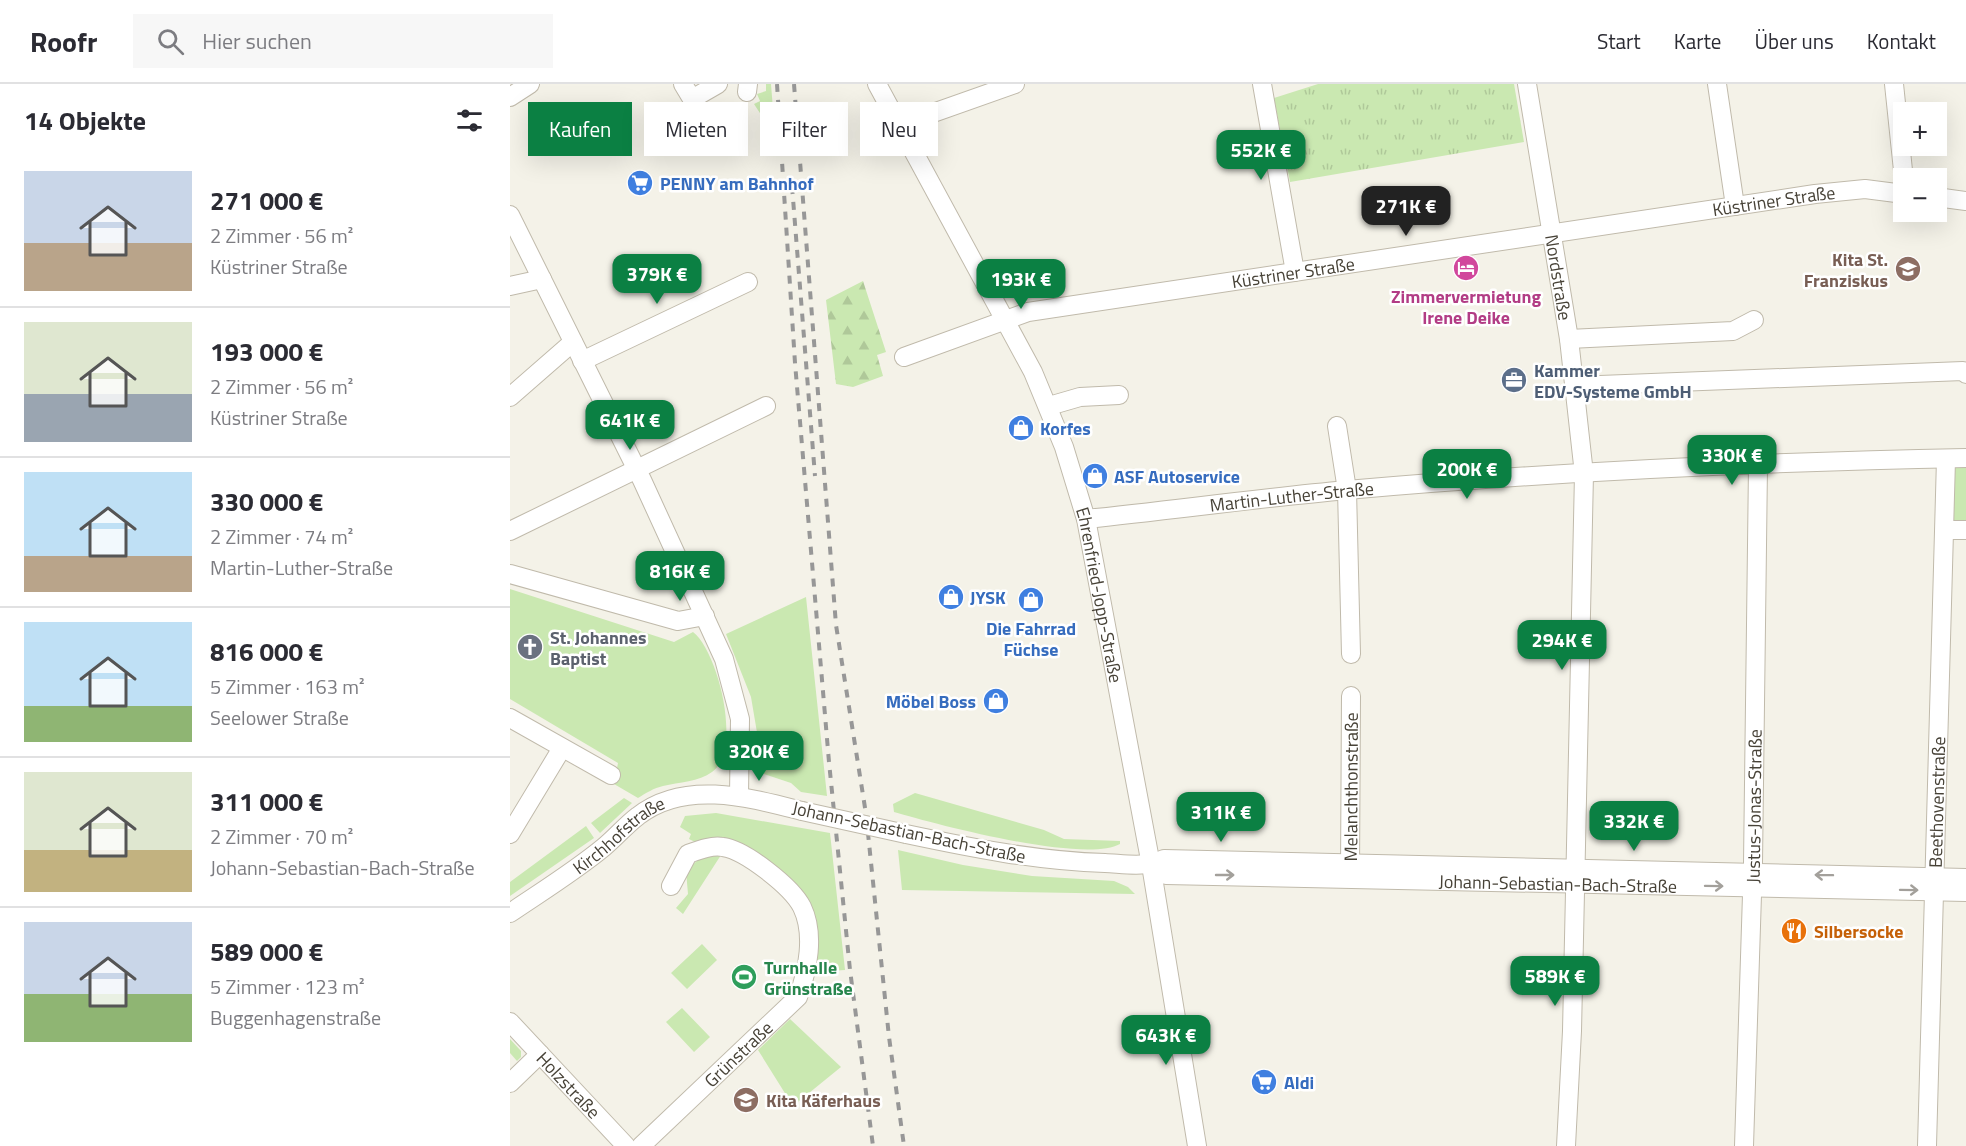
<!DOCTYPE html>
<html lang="de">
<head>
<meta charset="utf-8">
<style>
  :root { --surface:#fff; --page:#f7f7f7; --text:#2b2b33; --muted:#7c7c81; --line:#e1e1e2; --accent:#0b8043 }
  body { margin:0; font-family:"Titillium Web",sans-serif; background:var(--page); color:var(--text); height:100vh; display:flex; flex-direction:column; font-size:22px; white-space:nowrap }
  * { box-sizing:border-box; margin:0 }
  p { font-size:20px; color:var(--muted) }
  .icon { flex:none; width:33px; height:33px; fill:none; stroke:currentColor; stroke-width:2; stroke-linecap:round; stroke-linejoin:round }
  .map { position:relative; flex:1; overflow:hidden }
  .side { display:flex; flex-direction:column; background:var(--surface); width:510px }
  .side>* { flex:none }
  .guide { position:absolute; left:18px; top:18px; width:570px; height:54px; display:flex; gap:12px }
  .fabs { position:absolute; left:1383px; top:18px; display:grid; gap:12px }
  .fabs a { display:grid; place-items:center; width:54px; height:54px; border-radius:0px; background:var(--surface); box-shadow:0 6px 24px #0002; font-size:30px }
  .price { position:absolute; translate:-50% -51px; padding:0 14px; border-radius:12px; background:var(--accent); color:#fff; font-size:20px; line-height:39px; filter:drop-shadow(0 2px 3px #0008) }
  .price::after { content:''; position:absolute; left:50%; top:36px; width:18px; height:14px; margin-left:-9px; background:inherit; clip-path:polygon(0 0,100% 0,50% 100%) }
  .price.current { background:#222; color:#fff }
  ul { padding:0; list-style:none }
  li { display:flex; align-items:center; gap:18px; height:150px; padding:0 24px }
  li+li { border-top:2px solid var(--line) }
  li span { display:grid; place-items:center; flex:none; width:168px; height:120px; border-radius:0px; color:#555 }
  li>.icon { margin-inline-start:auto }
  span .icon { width:72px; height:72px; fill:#fffc; stroke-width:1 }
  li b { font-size:26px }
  h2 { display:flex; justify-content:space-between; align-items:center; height:72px; padding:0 24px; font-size:26px }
  .pill { padding:0 21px; border-radius:0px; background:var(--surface); box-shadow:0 6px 24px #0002; font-size:21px; line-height:54px }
  .pill.current { background:var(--accent); color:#fff }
  header { display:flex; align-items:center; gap:36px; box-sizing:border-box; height:84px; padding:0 30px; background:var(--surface); border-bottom:2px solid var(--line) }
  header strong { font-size:28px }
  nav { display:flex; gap:33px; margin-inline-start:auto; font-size:21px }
  .search { width:420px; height:54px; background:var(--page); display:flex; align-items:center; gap:15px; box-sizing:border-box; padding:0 21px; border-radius:0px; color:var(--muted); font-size:22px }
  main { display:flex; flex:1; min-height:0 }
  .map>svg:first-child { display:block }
  .green { fill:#cae8b1 }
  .forest { fill:url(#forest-firs) }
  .park { fill:url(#park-tufts) }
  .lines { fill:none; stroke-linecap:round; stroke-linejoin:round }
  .minor-casing { stroke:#c0baab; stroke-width:20 }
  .minor { stroke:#fff; stroke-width:18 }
  .rail { stroke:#979797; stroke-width:4; stroke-dasharray:8 8; stroke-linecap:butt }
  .minor-bridge-casing { stroke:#c0baab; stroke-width:20; stroke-linecap:butt }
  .minor-bridge { stroke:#fff; stroke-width:18 }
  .oneway { stroke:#a3a09b }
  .labels { text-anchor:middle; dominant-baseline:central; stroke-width:5; stroke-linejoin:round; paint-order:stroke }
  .shop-label { font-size:18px; font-weight:bold; fill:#366cbe; stroke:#fff; text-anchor:start }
  .street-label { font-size:18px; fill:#474237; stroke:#fff }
  .education-label { font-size:18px; font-weight:bold; fill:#785e54; stroke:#fff; text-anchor:end }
  .hotel-label { font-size:18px; font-weight:bold; fill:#b23c85; stroke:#fff }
  .service-label { font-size:18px; font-weight:bold; fill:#4e5e75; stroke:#fff; text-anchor:start }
  .worship-label { font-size:18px; font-weight:bold; fill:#5b616d; stroke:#fff; text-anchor:start }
  .food-label { font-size:18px; font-weight:bold; fill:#c56008; stroke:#fff; text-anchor:start }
  .leisure-label { font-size:18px; font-weight:bold; fill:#27864d; stroke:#fff; text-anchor:start }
</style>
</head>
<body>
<header>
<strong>Roofr</strong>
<div class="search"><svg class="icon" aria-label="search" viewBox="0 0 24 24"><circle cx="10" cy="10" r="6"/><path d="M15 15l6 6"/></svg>Hier suchen</div>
<nav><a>Start</a><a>Karte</a><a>Über uns</a><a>Kontakt</a></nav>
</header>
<main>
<section class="side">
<h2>14 Objekte<svg class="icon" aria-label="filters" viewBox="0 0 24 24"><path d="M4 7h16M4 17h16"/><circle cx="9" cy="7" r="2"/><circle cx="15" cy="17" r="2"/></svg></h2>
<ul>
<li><span style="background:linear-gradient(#c9d6e8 60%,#b9a48a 0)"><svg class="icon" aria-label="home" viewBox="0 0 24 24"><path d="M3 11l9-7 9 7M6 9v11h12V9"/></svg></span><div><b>271 000 €</b><p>2 Zimmer · 56 m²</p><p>Küstriner Straße</p></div></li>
<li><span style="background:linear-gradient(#dfe7d0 60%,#9aa5b1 0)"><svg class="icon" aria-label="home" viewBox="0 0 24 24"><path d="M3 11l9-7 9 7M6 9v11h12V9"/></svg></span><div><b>193 000 €</b><p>2 Zimmer · 56 m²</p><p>Küstriner Straße</p></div></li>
<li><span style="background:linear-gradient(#bfe0f5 70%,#b9a48a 0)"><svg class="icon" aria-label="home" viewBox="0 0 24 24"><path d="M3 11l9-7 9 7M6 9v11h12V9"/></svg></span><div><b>330 000 €</b><p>2 Zimmer · 74 m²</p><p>Martin-Luther-Straße</p></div></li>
<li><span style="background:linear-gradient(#bfe0f5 70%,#8fb573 0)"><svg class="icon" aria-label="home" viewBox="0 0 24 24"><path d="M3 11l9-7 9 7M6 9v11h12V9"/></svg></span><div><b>816 000 €</b><p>5 Zimmer · 163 m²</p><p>Seelower Straße</p></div></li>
<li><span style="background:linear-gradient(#dfe7d0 65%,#c2b280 0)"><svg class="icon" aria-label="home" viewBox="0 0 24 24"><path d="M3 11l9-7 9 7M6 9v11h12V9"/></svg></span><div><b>311 000 €</b><p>2 Zimmer · 70 m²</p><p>Johann-Sebastian-Bach-Straße</p></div></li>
<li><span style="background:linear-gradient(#c9d6e8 60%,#8fb573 0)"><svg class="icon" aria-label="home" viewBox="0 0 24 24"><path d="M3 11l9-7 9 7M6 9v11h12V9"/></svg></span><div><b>589 000 €</b><p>5 Zimmer · 123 m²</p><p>Buggenhagenstraße</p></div></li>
</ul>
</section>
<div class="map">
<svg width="1456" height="1062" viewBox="0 0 1456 1062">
  <defs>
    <pattern id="forest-firs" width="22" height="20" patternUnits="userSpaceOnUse" patternTransform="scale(1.5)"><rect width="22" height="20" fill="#cae8b1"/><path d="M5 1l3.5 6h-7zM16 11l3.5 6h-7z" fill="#afc899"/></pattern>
    <pattern id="park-tufts" width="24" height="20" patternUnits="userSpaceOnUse" patternTransform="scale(1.5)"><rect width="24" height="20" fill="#cae8b1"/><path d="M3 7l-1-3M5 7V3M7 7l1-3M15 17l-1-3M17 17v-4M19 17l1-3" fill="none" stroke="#afc899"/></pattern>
  </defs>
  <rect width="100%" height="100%" fill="#f4f2e8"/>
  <path class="green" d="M256,0H261L266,64L261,54L263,49L244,20L250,17L247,10L256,7Z
    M1447,382H1456V442L1442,437V387Z
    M0,505L164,558L183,548C208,567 233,666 202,688C189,698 169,698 153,702C144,704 136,709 128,714L104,700L108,679L0,615Z
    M296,513L317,712L291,708L281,699L254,690L241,613L216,550Z
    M405,709L534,746L554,755L610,757V760C574,780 425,740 384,728L383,720Z
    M114,714L122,719L90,749L81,739Z
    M206,729L320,749L335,886L304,888L283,801L189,760L179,755L181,750L170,743L175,732Z
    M76,742L84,754L0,812V798Z
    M388,766L453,781L522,792L604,797L618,803L625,810L392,806Z
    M211,771L173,830L166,824L178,810L176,787L190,774Z
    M192,860L207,876L177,905L161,889Z
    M172,924L200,953L184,968L156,938Z
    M280,935L331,983L283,1022L248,966Z
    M0,955L11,967V973L7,977L0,969Z"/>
  <path class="forest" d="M353,197L376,268L367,271L373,292L343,303L326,300L316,216Z"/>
  <path class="park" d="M808,0H1004L1014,58L780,98L764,14Z"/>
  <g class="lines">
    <g class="minor-casing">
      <g id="minor">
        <path d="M173,0L182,15L208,0"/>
        <path id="s1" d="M367,0L523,288L554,363L576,435L641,781L687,1062"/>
        <path d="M752,0L785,188"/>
        <path id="s2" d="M1017,0L1059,255L1074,390L1062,947L1056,1062"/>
        <path d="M1207,0L1225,122"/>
        <path d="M1384,0L1394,96"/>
        <path d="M237,8L238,0"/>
        <path d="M0,13L20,0"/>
        <path d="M389,41L505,0"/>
        <path d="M1426,113L1456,117"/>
        <path d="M0,131L132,396L214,575L230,635L229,712"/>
        <path d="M0,202L32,195"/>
        <path d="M1059,255L1223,247L1244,236"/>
        <path id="s3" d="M394,273L518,228L1305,110L1355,105L1394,110"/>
        <path d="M72,277L238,198"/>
        <path d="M1064,302L1453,287L1456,290"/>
        <path d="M0,313L63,258"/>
        <path d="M539,322L570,313L609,311"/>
        <path d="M827,342L837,406L841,570"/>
        <path id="s4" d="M576,435C663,426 750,414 837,406C1042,388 1250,378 1456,374"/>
        <path d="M1435,446H1456"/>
        <path d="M0,447L256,322"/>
        <path d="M0,490L168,537L195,532"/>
        <path d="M0,634L101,691"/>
        <path d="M0,750L52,664"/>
        <path d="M396,750C462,764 527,777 595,779C616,780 635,784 654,775L1456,794"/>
        <path id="s5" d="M641,781L656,791L1456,808"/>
        <path id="s6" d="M840,790L841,612"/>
        <path id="s7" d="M0,829C31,808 65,787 94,763C106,753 116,741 128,732C175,695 241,714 292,727"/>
        <path id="s8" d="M0,938L116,1062"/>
        <path d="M0,999L30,970"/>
        <path id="s9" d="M131,1062L288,913C298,886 305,850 292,823C282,803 235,766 213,763C201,761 189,766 178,770L161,802"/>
        <path id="s10" d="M1234,1062L1243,779L1248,382"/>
        <path id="s11" d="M1417,1062L1436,375"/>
      </g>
    </g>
    <use href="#minor" class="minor"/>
    <path class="rail" d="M267,0L285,279L319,678L340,886L363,1062
      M284,0L326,541L356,730L379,953L394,1062
      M282,102L305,392"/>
    <g class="minor-bridge-casing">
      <path id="minor-bridge" d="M292,727L396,750"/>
    </g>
    <use href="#minor-bridge" class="minor-bridge"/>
  </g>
  <defs><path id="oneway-shaft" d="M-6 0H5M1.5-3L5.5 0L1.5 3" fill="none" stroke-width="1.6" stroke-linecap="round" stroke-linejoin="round" transform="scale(1.5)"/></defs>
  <g class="oneway">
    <use href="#oneway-shaft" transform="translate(715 791)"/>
    <use href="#oneway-shaft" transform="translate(1314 791) rotate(-179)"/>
    <use href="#oneway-shaft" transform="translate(1204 802) rotate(1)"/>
    <use href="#oneway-shaft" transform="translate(1399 806) rotate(1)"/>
  </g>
  <defs>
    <g id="supermarket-disc" transform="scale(1.35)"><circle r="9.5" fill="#3f7fe0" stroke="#fff"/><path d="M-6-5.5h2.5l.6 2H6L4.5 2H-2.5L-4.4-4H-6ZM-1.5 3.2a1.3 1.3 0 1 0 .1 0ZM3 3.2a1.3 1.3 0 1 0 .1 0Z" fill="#fff"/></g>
    <g id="hotel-disc" transform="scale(1.35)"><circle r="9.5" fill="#d1479c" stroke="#fff"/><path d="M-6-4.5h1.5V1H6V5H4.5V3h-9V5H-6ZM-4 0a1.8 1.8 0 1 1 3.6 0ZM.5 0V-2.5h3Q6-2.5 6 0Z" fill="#fff"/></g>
    <g id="school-disc" transform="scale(1.35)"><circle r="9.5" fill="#8d6e63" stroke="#fff"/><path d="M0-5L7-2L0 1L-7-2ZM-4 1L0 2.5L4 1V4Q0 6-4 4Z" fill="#fff"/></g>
    <g id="office-disc" transform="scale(1.35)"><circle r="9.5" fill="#5c6f8a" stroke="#fff"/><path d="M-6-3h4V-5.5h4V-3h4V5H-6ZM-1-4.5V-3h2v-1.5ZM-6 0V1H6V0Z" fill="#fff"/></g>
    <g id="shop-disc" transform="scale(1.35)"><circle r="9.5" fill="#3f7fe0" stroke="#fff"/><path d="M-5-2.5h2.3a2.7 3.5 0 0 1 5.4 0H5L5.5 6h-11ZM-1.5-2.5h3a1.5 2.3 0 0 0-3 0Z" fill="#fff"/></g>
    <g id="church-disc" transform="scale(1.35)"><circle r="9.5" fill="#6b7280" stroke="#fff"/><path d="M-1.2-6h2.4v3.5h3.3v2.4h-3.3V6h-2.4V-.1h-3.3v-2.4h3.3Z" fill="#fff"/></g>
    <g id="restaurant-disc" transform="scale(1.35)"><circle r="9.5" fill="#e8710a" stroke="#fff"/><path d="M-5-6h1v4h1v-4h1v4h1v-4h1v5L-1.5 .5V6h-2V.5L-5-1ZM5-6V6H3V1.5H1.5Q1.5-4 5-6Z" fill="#fff"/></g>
    <g id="stadium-disc" transform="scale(1.35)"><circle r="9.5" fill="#2e9e5b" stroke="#fff"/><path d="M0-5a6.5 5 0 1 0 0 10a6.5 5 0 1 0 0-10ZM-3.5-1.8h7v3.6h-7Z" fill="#fff"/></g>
  </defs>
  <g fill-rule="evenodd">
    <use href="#supermarket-disc" x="130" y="99"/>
    <use href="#hotel-disc" x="956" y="184"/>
    <use href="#school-disc" x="1398" y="185"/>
    <use href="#office-disc" x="1004" y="296"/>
    <use href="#shop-disc" x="511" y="344"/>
    <use href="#shop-disc" x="585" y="392"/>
    <use href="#shop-disc" x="441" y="513"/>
    <use href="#shop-disc" x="521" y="516"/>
    <use href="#church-disc" x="20" y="563"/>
    <use href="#shop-disc" x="486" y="617"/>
    <use href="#restaurant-disc" x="1284" y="847"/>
    <use href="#stadium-disc" x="234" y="893"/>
    <use href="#supermarket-disc" x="754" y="998"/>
    <use href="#school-disc" x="236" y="1016"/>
  </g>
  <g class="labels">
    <g class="shop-label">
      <text x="150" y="99">PENNY am Bahnhof</text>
      <text x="530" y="344">Korfes</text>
      <text x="604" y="392">ASF Autoservice</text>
      <text x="460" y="513">JYSK</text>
      <text x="521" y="544" text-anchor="middle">Die Fahrrad<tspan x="521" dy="21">Füchse</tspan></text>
      <text x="466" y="617" text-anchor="end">Möbel Boss</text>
      <text x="774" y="998">Aldi</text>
    </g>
    <g class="street-label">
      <text stroke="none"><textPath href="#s3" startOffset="886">Küstriner Straße</textPath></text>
      <text stroke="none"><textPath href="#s3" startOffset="400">Küstriner Straße</textPath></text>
      <text stroke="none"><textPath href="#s2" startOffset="196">Nordstraße</textPath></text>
      <text stroke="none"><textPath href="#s4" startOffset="207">Martin-Luther-Straße</textPath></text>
      <text stroke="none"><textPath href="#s1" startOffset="561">Ehrenfried-Jopp-Straße</textPath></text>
      <text stroke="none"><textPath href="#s6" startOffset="87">Melanchthonstraße</textPath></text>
      <text stroke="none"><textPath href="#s11" startOffset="344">Beethovenstraße</textPath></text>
      <text stroke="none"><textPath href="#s10" startOffset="340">Justus-Jonas-Straße</textPath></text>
      <text transform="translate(399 748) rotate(12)">Johann-Sebastian-Bach-Straße</text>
      <text stroke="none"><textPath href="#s7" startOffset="134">Kirchhofstraße</textPath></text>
      <text stroke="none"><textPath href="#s5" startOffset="410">Johann-Sebastian-Bach-Straße</textPath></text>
      <text stroke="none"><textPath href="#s9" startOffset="134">Grünstraße</textPath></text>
      <text stroke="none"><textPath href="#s8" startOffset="86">Holzstraße</textPath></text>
    </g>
    <g class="education-label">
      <text x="1378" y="175">Kita St.<tspan x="1378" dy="21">Franziskus</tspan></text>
      <text x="256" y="1016" text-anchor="start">Kita Käferhaus</text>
    </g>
    <g class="hotel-label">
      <text x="956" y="212">Zimmervermietung<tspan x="956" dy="21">Irene Deike</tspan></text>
    </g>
    <g class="service-label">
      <text x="1024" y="286">Kammer<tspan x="1024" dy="21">EDV-Systeme GmbH</tspan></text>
    </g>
    <g class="worship-label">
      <text x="40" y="553">St. Johannes<tspan x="40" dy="21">Baptist</tspan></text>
    </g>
    <g class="food-label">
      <text x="1304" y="847">Silbersocke</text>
    </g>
    <g class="leisure-label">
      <text x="254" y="883">Turnhalle<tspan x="254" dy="21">Grünstraße</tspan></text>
    </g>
  </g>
</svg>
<div class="fabs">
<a>+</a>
<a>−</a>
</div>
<b class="price" style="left:751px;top:97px">552K €</b>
<b class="price current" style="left:896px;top:153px">271K €</b>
<b class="price" style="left:147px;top:221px">379K €</b>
<b class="price" style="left:511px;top:226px">193K €</b>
<b class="price" style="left:120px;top:367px">641K €</b>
<b class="price" style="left:1222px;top:402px">330K €</b>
<b class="price" style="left:957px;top:416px">200K €</b>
<b class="price" style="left:170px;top:518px">816K €</b>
<b class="price" style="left:1052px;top:587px">294K €</b>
<b class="price" style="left:249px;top:698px">320K €</b>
<b class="price" style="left:711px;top:759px">311K €</b>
<b class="price" style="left:1124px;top:768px">332K €</b>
<b class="price" style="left:1045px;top:923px">589K €</b>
<b class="price" style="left:656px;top:982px">643K €</b>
<div class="guide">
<a class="pill current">Kaufen</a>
<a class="pill">Mieten</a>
<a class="pill">Filter</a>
<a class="pill">Neu</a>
</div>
</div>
</main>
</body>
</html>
